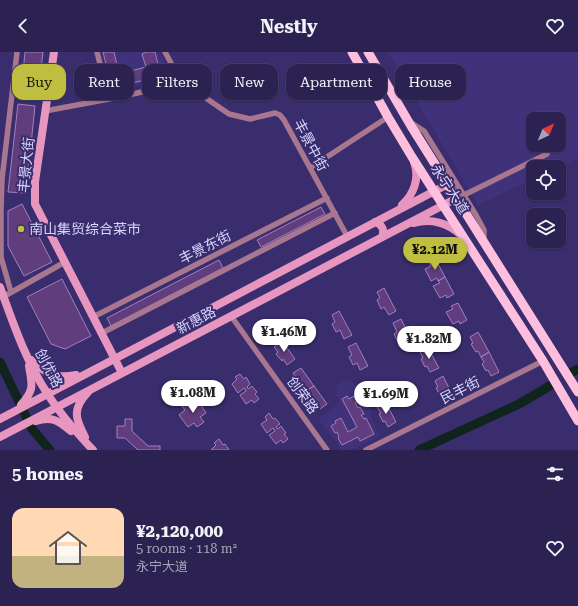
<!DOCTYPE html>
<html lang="en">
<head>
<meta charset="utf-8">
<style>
  :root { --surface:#2b2252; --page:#372f5c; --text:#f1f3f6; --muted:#a6a4b8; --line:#473f69; --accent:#c0be40 }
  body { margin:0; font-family:"Roboto Serif","Noto Sans SC",serif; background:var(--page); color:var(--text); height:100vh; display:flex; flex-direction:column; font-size:15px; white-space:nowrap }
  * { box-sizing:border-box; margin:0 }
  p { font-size:13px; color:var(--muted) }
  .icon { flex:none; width:22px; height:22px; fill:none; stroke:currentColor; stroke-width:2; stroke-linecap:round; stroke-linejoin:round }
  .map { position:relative; height:398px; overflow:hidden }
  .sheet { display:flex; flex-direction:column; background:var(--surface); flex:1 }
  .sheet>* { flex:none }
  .banner { position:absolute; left:12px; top:12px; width:554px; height:36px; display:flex; gap:8px }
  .needle { width:26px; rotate:44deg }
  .buttons { position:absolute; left:526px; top:60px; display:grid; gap:8px }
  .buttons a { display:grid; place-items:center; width:40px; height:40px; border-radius:8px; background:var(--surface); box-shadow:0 1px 3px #0004,0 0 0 1px var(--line); font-size:20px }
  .price { position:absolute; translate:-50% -34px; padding:0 9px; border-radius:14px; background:#fff; color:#222; font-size:13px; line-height:26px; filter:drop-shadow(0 1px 2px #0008) }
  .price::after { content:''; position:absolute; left:50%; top:24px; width:12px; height:9px; margin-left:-6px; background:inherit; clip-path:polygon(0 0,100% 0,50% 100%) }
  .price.current { background:var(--accent); color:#111 }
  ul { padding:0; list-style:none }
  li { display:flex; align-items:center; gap:12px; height:100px; padding:0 12px }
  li+li { border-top:1px solid var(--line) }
  li span { display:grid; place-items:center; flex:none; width:112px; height:80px; border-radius:12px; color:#555 }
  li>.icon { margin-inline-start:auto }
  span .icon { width:48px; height:48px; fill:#fffc; stroke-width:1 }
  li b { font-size:17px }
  h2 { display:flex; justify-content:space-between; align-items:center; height:48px; padding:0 12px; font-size:17px }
  .tag { padding:0 14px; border-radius:12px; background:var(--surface); box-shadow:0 1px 3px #0004,0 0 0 1px var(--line); font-size:14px; line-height:36px }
  .tag.current { background:var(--accent); color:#111 }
  header { display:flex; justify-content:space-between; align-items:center; height:52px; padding:0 12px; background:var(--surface); font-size:18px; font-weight:700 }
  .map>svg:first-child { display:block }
  .built { fill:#40327a; fill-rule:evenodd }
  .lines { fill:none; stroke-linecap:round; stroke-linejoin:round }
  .river { stroke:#0e241c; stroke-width:9 }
  .building { fill:#603d7d; stroke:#a37ec3 }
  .street { stroke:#a8768f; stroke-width:5.5 }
  .secondary { stroke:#e796bf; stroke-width:8 }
  .primary { stroke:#febfde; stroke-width:9 }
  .poi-dot { fill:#c0be40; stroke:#392d6d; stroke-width:1.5 }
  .labels { text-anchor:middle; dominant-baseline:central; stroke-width:4; stroke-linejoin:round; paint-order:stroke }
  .street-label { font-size:14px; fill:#d8d6fd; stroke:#392d6d }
  .poi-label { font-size:14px; fill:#d8d6fd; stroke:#392d6d; text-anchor:start }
</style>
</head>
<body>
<header><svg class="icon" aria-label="back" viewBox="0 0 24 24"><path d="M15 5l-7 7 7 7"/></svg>Nestly<svg class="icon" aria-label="heart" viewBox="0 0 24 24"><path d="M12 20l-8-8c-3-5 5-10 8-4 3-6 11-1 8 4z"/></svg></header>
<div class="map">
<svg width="578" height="398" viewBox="0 0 578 398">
  <rect width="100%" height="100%" fill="#392d6d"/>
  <path class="built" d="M101,0H160L170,26L110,39Z
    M388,0H578V106L559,115H533V127L478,153ZM533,67H559V93H533Z
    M347,328L351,329L357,334L372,362L370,363L380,384L352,398H342L318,367L340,350L336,343L337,334L343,329Z"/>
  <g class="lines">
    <path class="river" d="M0,310L32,377L50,398
      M571,321L578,317
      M419,398L519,352L553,332"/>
  </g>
  <path class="building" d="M25,0H43L38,43L21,41Z
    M103,0H114L119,22L146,15L142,2L146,0H155L161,24L112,36Z
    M18,52L35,54L26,141L8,140Z
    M22,152L52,210L24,224L8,194V159Z
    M321,155L325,162L261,195L257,188Z
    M219,208L223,216L111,274L107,266Z
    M436,208L445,225L438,229L437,226L431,229L425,217L431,214L429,211Z
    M445,225L454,242L447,246L446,243L440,246L433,234L440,231L438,229Z
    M62,227L91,284L65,297L51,292L27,245Z
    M384,236L396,259L389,263L384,255L381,257L377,248L380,246L377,240Z
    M458,251L467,268L460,272L459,269L453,272L446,260L453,257L451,254Z
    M339,259L352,283L344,287L340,278L336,280L332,272L335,270L332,263Z
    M401,267L413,291L405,295L402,288L398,290L394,282L397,280L393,271Z
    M478,280L489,300L481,305L478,299L476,300L471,292L473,291L470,285Z
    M282,289L295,307L287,313L283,307L282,309L276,302L278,300L274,295Z
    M356,291L368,314L360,318L357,311L353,313L349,305L352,303L348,295Z
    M428,296L439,316L430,320L427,314L425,315L421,307L423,306L420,300Z
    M489,300L499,320L491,324L488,318L486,319L482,312L484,310L481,305Z
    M301,316L314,334L306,339L302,334L301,335L295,328L297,327L293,321Z
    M240,322L244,327L246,325L250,332L247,335L248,337L252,334L257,340L255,342L259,347L254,351L252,348L246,352L240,343L246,339L244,336L238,341L232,332L237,327L235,325Z
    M443,324L453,344L445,348L442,342L440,343L436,336L438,335L435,329Z
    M375,331L386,351L377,355L374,349L372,350L368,342L370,341L367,335Z
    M314,334L327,352L320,357L316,352L314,353L309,346L310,345L306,339Z
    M347,344L349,347L354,344L357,350L355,351L358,356L360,355L364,362L361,363L364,367L366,366L374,382L360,389L358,385L342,393L338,386L339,385L337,380L335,381L331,374L336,371L335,369L341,366L348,380L357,375L342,347Z
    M189,349L192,355L199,350L206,361L200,365L204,370L197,375L194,371L188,375L179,363L185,358L182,354Z
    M386,351L396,370L388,375L385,369L383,370L379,362L381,361L377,355Z
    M269,361L273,367L275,366L280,372L276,375L278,377L281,374L286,381L284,382L288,387L283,391L281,388L276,392L269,383L275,379L273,376L267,381L261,372L267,368L265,365Z
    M125,367H132V379L148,394H160V398H138L125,386H117V374H125Z
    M219,387L223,393L225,392L229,398H211L216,393L214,391Z"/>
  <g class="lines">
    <path class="street" d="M97,0L109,47
      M165,0L172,13L184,31L229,62L250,67L275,61L280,63L284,68L347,184
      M45,59L109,47L184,31
      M410,70L424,79L476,163L484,178V189
      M310,116L388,65
      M464,143L547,102
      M11,240L1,205V157L2,127L17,0
      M3,245L65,210
      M231,264L327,398
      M93,265L327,146
      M102,281L335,161
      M366,398L543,309"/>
    <path class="secondary" d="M54,0L35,130V152L122,321
      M402,153C414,142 420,126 414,110
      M375,170C382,172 385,178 382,185
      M414,171C431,166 448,171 461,183
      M0,235C13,271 26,309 47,341C60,362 76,380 93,398
      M31,308C47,322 53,327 76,323
      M21,353C35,337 32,333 29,314
      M0,367L448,132
      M36,369C53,364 58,369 71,379
      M0,385L457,146
      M85,385C75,366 72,357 88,340"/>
    <path class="primary" d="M352,0L388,65L412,105L543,309L578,369
      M368,0L411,74L578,340"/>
  </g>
  <circle class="poi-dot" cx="21" cy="177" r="4"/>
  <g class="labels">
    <g class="street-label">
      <text transform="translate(311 93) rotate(62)">丰景中街</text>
      <text transform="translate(26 113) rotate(-84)">丰景大街</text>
      <text transform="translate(450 137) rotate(57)">永宁大道</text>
      <text transform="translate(205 195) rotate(-27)">丰景东街</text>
      <text transform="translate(196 268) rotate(-28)">新惠路</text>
      <text transform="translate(49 316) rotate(62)">创优路</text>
      <text transform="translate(460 338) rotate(-27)">民丰街</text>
      <text transform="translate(303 343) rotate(54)">创荣路</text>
    </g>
    <g class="poi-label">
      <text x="29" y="177">南山集贸综合菜市</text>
    </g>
  </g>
</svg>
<div class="buttons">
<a><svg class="needle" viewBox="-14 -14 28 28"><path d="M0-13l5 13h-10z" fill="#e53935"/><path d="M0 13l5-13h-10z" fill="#a6a4b8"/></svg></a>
<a><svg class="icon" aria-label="locate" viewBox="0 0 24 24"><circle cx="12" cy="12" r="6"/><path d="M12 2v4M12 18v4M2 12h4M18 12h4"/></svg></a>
<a><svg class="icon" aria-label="layers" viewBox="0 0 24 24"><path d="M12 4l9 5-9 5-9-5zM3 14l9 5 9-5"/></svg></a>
</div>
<b class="price current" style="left:435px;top:219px">¥2.12M</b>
<b class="price" style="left:284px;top:301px">¥1.46M</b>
<b class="price" style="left:429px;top:308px">¥1.82M</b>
<b class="price" style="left:193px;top:362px">¥1.08M</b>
<b class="price" style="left:386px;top:363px">¥1.69M</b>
<div class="banner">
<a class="tag current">Buy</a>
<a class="tag">Rent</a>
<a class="tag">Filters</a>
<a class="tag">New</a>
<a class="tag">Apartment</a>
<a class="tag">House</a>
</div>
</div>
<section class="sheet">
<h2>5 homes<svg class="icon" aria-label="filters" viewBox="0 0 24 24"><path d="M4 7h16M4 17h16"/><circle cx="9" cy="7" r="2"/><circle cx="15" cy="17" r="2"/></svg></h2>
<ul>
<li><span style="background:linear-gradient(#ffd9b3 60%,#c2b280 0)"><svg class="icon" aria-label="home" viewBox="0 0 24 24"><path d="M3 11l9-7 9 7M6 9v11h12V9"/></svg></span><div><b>¥2,120,000</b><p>5 rooms · 118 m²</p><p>永宁大道</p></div><svg class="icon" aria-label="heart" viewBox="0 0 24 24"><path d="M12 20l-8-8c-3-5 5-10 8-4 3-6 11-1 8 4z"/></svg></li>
</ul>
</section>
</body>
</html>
